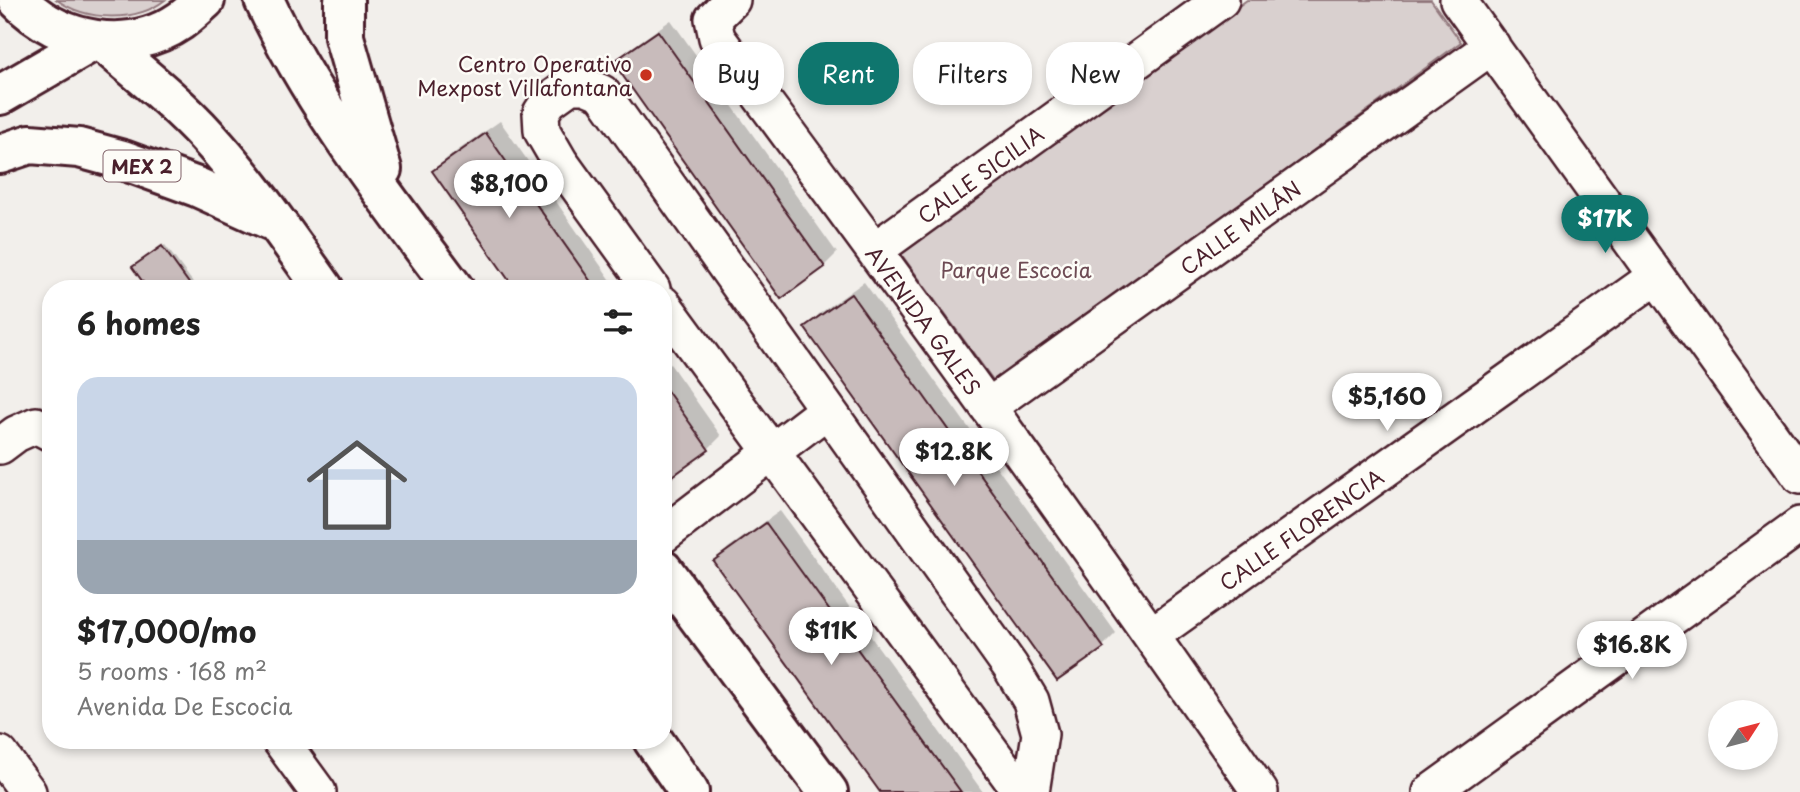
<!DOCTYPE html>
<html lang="en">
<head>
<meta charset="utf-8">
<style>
  :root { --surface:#fff; --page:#f2f2f2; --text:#222; --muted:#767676; --line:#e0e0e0; --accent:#0f766e }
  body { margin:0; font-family:"Playpen Sans",sans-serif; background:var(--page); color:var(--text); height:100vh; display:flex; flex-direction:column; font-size:26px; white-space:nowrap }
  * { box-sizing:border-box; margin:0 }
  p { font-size:23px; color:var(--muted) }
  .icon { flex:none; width:38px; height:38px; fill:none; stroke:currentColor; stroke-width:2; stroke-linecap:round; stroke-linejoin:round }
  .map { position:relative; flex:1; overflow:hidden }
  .panel { position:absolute; left:42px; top:280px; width:630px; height:469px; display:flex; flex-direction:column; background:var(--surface); border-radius:28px; box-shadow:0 4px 10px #0003 }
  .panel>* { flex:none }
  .top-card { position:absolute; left:693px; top:42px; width:665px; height:63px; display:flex; gap:14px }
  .needle { width:46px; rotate:54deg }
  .controls { position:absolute; left:1708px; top:700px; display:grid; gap:14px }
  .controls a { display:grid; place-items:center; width:70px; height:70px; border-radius:50%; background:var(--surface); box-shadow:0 4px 10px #0003; font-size:35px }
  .price { position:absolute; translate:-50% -60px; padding:0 16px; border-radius:24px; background:#fff; color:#222; font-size:23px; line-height:46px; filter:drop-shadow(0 2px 4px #0008) }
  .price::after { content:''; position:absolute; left:50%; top:42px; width:21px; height:16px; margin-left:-10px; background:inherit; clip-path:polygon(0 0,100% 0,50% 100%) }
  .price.active { background:var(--accent); color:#fff }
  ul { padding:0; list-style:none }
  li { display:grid; align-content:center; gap:14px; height:371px; padding:0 35px }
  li+li { border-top:2px solid var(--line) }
  li span { display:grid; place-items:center; height:217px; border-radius:21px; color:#555 }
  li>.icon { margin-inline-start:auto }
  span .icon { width:126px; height:126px; fill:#fffc; stroke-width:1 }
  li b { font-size:30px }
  h2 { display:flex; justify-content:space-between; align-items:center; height:84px; padding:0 35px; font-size:30px }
  .pill { padding:0 24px; border-radius:28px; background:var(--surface); box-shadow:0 4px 10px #0003; font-size:24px; line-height:63px }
  .pill.active { background:var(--accent); color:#fff }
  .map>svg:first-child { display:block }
  .green { fill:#d9d0cf; stroke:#92787d; stroke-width:2 }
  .shadow { fill:#0003 }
  .building { fill:#c8bbbb; stroke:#4a1f2b; stroke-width:2 }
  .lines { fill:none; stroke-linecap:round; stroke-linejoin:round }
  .minor-casing { stroke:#4a1f2b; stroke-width:40 }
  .major-casing { stroke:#4a1f2b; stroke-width:44 }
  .minor { stroke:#fdfcf7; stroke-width:35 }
  .major { stroke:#fdfcf7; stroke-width:38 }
  .poi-dot { fill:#c8321e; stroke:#fdfcf7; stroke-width:2.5 }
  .labels { text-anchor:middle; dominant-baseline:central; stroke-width:5; stroke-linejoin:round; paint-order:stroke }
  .shield { fill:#fdfcf7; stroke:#806168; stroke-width:2 }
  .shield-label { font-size:19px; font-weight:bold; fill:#4a1f2b }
  .poi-label { font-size:21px; fill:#4a1f2b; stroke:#fdfcf7; text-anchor:end }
  .street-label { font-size:21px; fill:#4a1f2b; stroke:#fdfcf7 }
  .park-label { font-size:21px; fill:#6e4b54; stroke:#fdfcf7 }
</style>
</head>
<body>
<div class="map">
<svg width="1800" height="792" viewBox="0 0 1800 792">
  <rect width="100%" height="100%" fill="#f2efeb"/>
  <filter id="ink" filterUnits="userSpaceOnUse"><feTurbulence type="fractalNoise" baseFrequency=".0143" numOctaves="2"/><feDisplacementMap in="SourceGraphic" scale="14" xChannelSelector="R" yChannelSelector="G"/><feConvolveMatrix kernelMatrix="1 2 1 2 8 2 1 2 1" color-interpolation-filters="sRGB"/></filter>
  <g filter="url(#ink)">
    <path class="green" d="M57,0H165C136,23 86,21 57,0Z
      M1247,0H1431L1461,42L996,384L901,254Z"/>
    <path class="shadow" d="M671,20L837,253L824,266L616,63L628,50Z
      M500,121L617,289H517L434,171L447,158Z
      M165,245L198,289H150L138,264Z
      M864,282L1116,633L1103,646L1058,679L807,327L819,314Z
      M663,354L721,436L708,449L663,481Z
      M780,511L983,792H882L715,561L728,548Z"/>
    <path class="building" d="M658,31L825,267L781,299L613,62Z
      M486,133L596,289H515L432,171Z
      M162,246L193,289H148L132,267Z
      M851,294L1104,648L1057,681L804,327Z
      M663,385L709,450L663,483Z
      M766,523L961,792H880L713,561Z"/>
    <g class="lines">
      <g class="minor-casing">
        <path id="minor" d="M732,0L713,19L717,38C902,286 1084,537 1260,792
          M1458,0L1800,476
          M875,250L1221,0
          M652,289L560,162L542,131L541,113L549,101L570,86H585L602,93L1010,666L1031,701L1040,734L1031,792
          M663,304L1021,792
          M988,407L1492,46
          M0,446L16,434L36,425L51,433
          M663,535L827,410
          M1152,635L1655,277
          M280,740L318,792
          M0,754L28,792
          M1431,792L1800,525"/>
      </g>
      <g class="major-casing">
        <path id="major" d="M18,0C59,43 129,56 180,21C189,15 197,7 205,0
          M264,0C311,102 387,199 454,289
          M344,0V37L382,169
          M104,43C139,73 176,102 207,136C250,183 287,237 324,289
          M0,95L95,40
          M0,154L30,144L79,148L123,160L197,187L270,220
          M663,570L828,792
          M653,740L689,792"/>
      </g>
      <use href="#minor" class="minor"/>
      <use href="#major" class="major"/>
    </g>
  </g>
  <circle class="poi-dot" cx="646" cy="75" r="7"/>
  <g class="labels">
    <rect class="shield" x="103.5" y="150.5" width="77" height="31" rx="5"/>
    <g class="shield-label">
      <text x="142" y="166">MEX 2</text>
    </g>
    <g class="poi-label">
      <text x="632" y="63">Centro Operativo<tspan x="632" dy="24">Mexpost Villafontana</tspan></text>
    </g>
    <g class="street-label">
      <text transform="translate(980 174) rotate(-36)">CALLE SICILIA</text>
      <text transform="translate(1240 227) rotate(-36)">CALLE MILÁN</text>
      <text transform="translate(924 320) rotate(54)">AVENIDA GALES</text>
      <text transform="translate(1301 529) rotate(-35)">CALLE FLORENCIA</text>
    </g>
    <g class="park-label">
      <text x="1016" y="269">Parque Escocia</text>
    </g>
  </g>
</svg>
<div class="controls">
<a><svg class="needle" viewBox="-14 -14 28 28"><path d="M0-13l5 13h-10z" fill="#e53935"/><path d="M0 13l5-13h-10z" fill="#767676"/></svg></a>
</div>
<b class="price" style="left:509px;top:220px">$8,100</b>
<b class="price active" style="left:1605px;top:255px">$17K</b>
<b class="price" style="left:1387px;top:433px">$5,160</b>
<b class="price" style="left:954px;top:488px">$12.8K</b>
<b class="price" style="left:831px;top:667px">$11K</b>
<b class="price" style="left:1632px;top:681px">$16.8K</b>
<div class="top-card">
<a class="pill">Buy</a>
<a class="pill active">Rent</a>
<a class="pill">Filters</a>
<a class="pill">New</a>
</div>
<section class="panel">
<h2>6 homes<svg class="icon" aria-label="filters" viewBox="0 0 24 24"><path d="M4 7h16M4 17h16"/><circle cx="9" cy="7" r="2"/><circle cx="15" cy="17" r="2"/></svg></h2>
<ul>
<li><span style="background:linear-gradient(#c9d6e8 75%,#9aa5b1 0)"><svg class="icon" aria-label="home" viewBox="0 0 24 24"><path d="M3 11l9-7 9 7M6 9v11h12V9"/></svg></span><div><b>$17,000/mo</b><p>5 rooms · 168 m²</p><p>Avenida De Escocia</p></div></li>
</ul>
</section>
</div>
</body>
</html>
